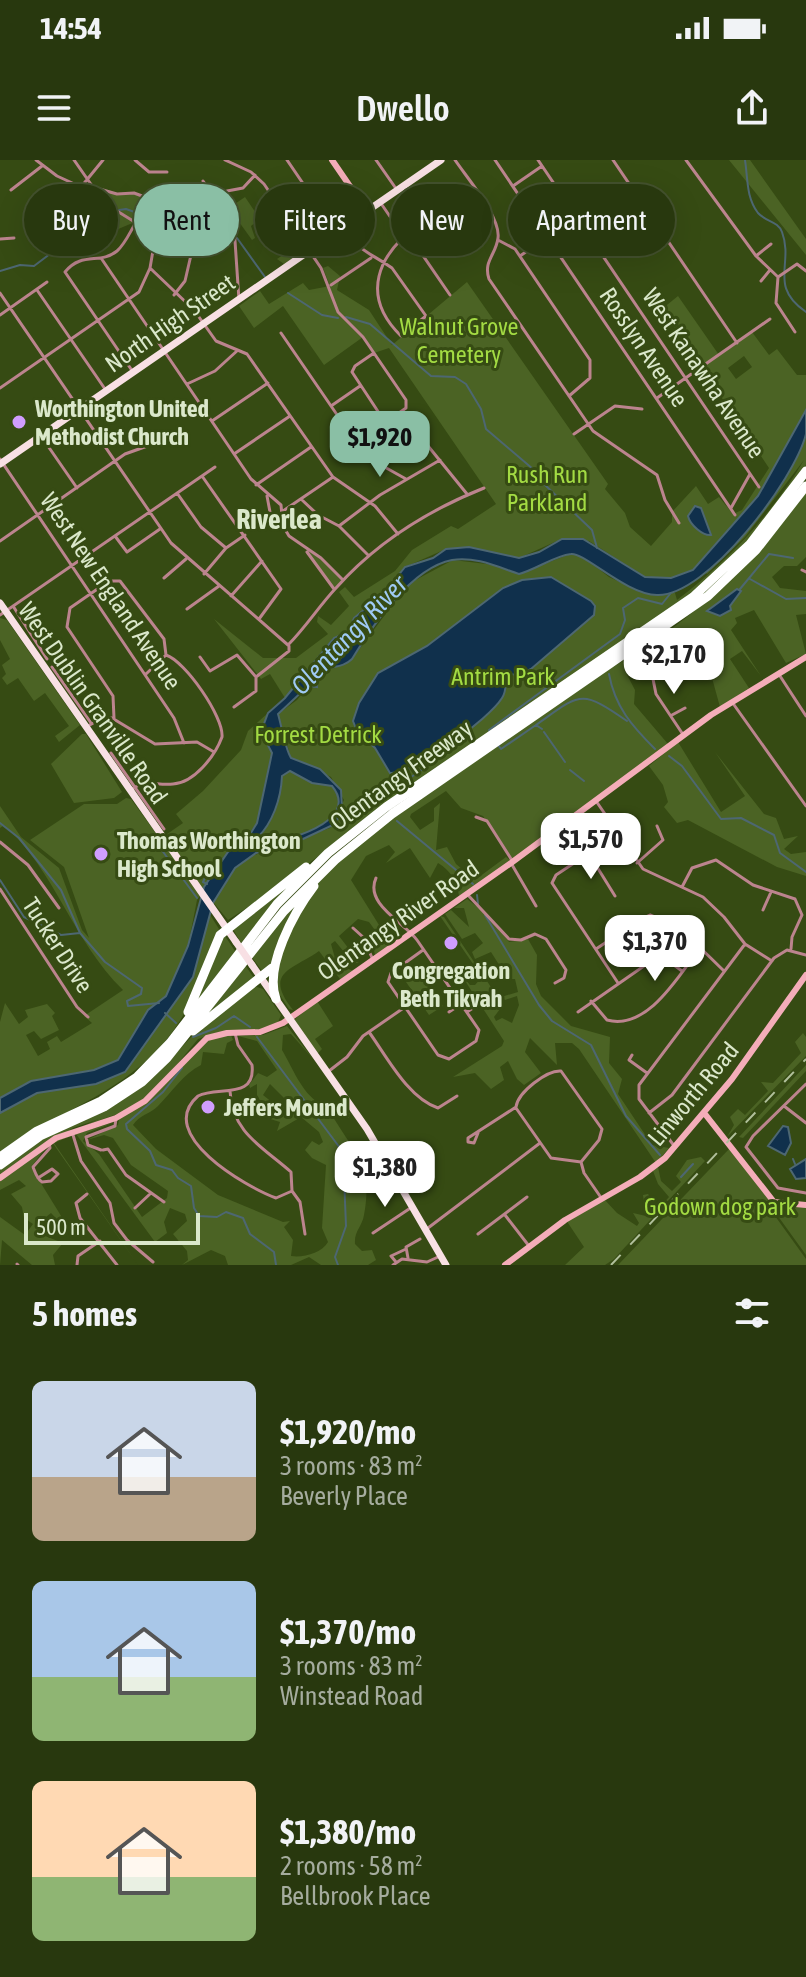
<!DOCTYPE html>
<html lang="en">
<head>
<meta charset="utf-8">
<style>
  :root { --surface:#28380e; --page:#34431c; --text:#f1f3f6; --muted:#a5ac9e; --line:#44522e; --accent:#8abfa5 }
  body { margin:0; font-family:"Asap Condensed",sans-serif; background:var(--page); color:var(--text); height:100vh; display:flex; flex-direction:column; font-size:30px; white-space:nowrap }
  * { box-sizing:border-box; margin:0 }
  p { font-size:26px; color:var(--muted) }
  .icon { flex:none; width:44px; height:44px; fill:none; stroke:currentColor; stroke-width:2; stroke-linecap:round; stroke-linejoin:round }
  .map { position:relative; height:1105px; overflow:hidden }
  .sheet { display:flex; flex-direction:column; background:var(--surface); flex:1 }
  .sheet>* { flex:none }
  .top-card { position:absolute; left:24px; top:24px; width:758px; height:72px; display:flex; gap:16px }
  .scale { position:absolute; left:24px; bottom:20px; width:176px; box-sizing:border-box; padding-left:8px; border:4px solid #dbe8cb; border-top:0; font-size:22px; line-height:28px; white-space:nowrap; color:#dbe8cb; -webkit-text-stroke:6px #364b13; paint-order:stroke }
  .price { position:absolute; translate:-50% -68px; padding:0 18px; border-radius:16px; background:#fff; color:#222; font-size:26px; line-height:52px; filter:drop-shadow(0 2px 4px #0008) }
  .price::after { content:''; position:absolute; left:50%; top:48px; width:24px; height:18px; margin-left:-12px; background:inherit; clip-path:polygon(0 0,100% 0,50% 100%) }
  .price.on { background:var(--accent); color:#111 }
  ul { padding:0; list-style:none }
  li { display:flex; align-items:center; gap:24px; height:200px; padding:0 32px }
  li span { display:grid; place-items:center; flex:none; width:224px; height:160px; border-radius:12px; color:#555 }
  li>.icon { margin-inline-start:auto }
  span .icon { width:96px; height:96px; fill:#fffc; stroke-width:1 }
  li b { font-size:34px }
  h2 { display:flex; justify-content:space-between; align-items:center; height:96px; padding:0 32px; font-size:34px }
  .tag { padding:0 28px; border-radius:36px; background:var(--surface); box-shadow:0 8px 32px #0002,0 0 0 2px var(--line); font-size:28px; line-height:72px }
  .tag.on { background:var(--accent); color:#111 }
  .status { display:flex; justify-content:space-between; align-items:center; height:56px; padding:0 40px; background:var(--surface); direction:ltr }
  .status svg { height:22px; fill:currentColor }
  header { display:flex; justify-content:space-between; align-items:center; height:104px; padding:0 32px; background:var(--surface); font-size:36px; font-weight:600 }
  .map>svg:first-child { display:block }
  .green { fill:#4b6324; fill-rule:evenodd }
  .water { fill:#10304c; stroke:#4d6772; stroke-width:2; fill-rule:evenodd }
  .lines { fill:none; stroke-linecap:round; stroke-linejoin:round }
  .stream { stroke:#4d6772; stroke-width:2 }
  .river { stroke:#10304c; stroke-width:5 }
  .minor { stroke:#bc848e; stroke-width:3 }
  .secondary { stroke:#f4adb9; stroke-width:6 }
  .primary { stroke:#f8e0e4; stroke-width:7 }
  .motorway { stroke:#fff; stroke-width:9 }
  .rail { stroke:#b1c09c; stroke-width:2; stroke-dasharray:14 14; stroke-linecap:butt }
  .primary-bridge { stroke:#f8e0e4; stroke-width:7 }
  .poi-dot { fill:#d09dfe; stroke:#364b13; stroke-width:3 }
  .labels { text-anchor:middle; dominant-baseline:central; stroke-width:6; stroke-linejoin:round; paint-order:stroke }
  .street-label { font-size:24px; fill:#dbe8cb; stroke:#364b13 }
  .park-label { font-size:24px; fill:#a3db43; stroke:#364b13 }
  .poi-label { font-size:24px; font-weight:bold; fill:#dbe8cb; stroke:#364b13; text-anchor:start }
  .water-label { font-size:26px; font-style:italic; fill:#9fcaf4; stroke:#364b13 }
  .quarter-label { font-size:28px; font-weight:bold; fill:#dbe8cb; stroke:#364b13 }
</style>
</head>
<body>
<div class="status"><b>14:54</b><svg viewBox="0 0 49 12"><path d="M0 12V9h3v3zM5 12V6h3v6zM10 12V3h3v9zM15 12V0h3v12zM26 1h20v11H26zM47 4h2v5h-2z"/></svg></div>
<header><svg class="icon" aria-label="menu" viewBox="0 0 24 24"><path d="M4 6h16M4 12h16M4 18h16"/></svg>Dwello<svg class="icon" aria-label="share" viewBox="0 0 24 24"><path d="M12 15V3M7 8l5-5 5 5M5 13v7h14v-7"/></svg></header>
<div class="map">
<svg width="806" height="1105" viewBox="0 0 806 1105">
  <rect width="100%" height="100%" fill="#364b13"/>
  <path class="green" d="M729,0H750L806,79V95Z
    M97,26L117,33H134L183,51L187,64L202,70V87L193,95L135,62L75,87L66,77L71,72L108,52L83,30Z
    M269,35L304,86V91L284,104L277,99L292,89L288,81L293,77L266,38Z
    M245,37L260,59L251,66L255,78L252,80L229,48Z
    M328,106L340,116L337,130L369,150L392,185L467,122L608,324L605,329L625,353L630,367L651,386L672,362V352L696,326L708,344L719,337L733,354L742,350L769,308L662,149L678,136L719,195L752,172L769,195L777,189L797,215H806V250L775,309L758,336L693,410L671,418L645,417L589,381H557L519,398L469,387L446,389L405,407L385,432L354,458L348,472L333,478L285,538L270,514L261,519L214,459L263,498H296L328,474L317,462L318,456L331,465L349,446L339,432L345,427L354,437L395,411L412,390L451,366L458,369L496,344L389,188L374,193L363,177L324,205L283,146L254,168L239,146L260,131L269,144L303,123L309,130L330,126L323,108ZM744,196L752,207L736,219L728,208Z
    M806,275V305L763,364L693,442L748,391L806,317L767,372L726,417L613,507C691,463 753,403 806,332V397L797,406H784L772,417L780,428L806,431V454L796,455L806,494L786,503L754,450L735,458L737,463L731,470L761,516L742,491L730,499L749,528L720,547L709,507L696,503L705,494L704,479L658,485L624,509L635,530L634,544L668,584L513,702L483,656L461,648L446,631L411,654L410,657L420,670L434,661V648L440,643L436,690L447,687L456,704L475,720L506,697L510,700L459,736C457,721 451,711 438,703L430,718L410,688L386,703L395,692L389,685L366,696L351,720L384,773L395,781L375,795L373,786L380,777L369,762L358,759L339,776L359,802L354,804L335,781L331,784L337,805L354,811L340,819L319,791C292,810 263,812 293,850L289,849L272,823C283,792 293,760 312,732C342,685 410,646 456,615L396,637L271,732L228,760L213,742L235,707L249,697L330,668L344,640L331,617L291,598L278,554L297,540L325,506H342L352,499L408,424L453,400L495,405L519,414L570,394L581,395L609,417L644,433H675L677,440C727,402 772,354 804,300L745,377L707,414L705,412L755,360L790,309Z
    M306,389L321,398L343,420L334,429Z
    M372,450L370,462C353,470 351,488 338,500L330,497V492Z
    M0,458L7,460L80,565L59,582L55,576L69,566L45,533L34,541L18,518L7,525L2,518L6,514L2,505L10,499L0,480Z
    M268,553L261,572L272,593L257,663L197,740L188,786L166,836L150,848L118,900L94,910L24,924L0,938V862L5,843L19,864L28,857L25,850L47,844L55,853L52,856L59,870L41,879L34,871L26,875L38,896L50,889L47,882L57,876L61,882L92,863L84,856L123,830C72,780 55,710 4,665L0,668V646L21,677L59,708L82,770L89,778L64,707L30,680L84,644H117L126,638L131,639L160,679L183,663L176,654L203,631L241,590L248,571Z
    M82,574H86L122,632L114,638L74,643L51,604Z
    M678,582L721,652L745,636L715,592L764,654L776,658L784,679L798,676L784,689L791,694L806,692V716L777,707L688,660L677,663L664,647L668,642L663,625L649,606Z
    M290,611L312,623L332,626C361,662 283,683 258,684V677L274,654L282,616Z
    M302,711L241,783L233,769Z
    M308,730L270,806L262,811L251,796Z
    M467,739L490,757L509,782L528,779L537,795L536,824L541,836L571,866L610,877L609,903L622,919L618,934L652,985L669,988L656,1003L579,889L572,883H555L557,905L530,878L525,892L541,913L524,925L517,919L508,901L500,907L504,920L491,929L475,913L453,917L502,886L504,881L458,810L470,825H475L482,817L440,756L444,757L503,845L494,857L496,861L502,858L512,863L519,845L517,836L505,840L501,837L518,832L515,819H508L491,792L475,799L472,792L483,783L475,773L462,779L445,754L451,750L469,767L464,748H454Z
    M209,753L219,769C207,797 200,828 184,854C140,930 66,945 0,992V953L37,933L96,924L125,912L193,817Z
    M225,776L235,791L192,849L211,795Z
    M245,805L254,818L196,867Z
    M420,813L443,846L429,855L406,822Z
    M254,826L263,829L281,855L278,862L257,870L218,872L198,879L160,925L143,940L123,952L83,966L99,959L73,968L0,1014V1009L44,978L158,912L196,872Z
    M317,841L333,866L315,879L322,889L317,894L294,860Z
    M287,866L314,900L291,874L283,875L282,890C292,907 302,933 319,943C329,948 341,949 350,953L349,958L333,957C356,995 373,1006 364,1055C362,1067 354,1071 355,1084L362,1091L372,1090L376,1100L368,1105H321L309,1097L291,1105H228L225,1096L211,1090L182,1105L188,1100L187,1091L173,1074L187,1061L185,1054L170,1048L164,1062L167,1073L155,1082L76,974L115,962L87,973L83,981L99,994L142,1057L167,1038L168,1031L131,1005L113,978L104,975L87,980L118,965L119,959L136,948L211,878L231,875L233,880L227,883L224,894L203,892L201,905C183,914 172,932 158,946C150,954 139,955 133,965L156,989L218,1035L283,1062L290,1061L284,1067L293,1080L291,1096C303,1098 322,1093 328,1082L322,1068L326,1005L312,998L305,990L312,981L319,985L323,982L319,972L301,957L277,971L280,962L267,958L288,942L270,924L263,935L273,943L262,944L257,935V924L250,928L249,925L258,913L267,917L277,910L257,881L238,876L263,875Z
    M803,873L806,877V896L727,977L734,965L730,957L738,949L745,955L768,931L761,922L773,923L801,893L795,882Z
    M806,905V911L743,978L739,977Z
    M71,976L54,983L138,1105L52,982Z
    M47,986L31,1007L74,1077L51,1053L36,1065L40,1074L63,1083L53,1095L55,1105H32L2,1080L0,1105V1057L25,1075L33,1064L24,1058L22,1047L11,1034L26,1026L19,1020L0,1030V1019Z
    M730,988L772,1042L770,1049L806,1099V1105H618Z
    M701,997L705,1001L614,1099L605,1105H565L584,1087L566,1060L604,1039L617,1053L637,1066L639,1063L633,1053L646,1056L643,1035L648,1034L658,1049L669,1037L658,1024L653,1011L658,1007L661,1021L672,1031L681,1022L676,1016L687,1000Z
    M778,1046H806V1095L775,1052Z"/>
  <path class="water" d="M806,250C806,257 806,267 806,274C795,319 707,437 657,435C627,435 584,392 571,394C554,396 537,409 519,414C498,407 475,396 452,400C411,408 373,465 352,499C341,510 328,504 315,515L317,527L308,526L278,554C282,568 285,588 291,598L320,609L341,630L342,649L335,664L303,679L256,693L235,708L213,743L193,817L125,912L96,924L37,933L0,953V938L31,921L94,910L118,900L148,850L166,836L188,786L204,727L228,692L249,676L257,663L272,593L261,572L268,553L285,538L334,478L348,472L354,458L385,432L405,407L433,398L446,389L469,387L519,398L539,392L562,379H583L645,417L671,418L693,410L758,336ZM372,451C372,456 344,494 339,500L330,497V492ZM290,611L312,623L332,626C362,662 283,683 258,684V677C272,663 281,640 282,616Z
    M695,346L701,348L711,375C703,376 690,365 688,356Z
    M551,417L591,441L595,446L594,455L531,509L519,515L507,514C505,523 507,531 502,538C489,559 415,614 390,613L375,588L357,571L353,561L359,543L378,513L427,486L503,428L522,420Z
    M737,429L741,431L730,446L731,450L720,456L707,451Z
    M783,966L788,967L791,983L785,995L768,986Z
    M806,999V1018L796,1019L790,1009Z"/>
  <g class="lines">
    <path class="stream" d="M745,0C748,19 746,37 758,53C766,62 778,61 782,72C794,104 768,126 806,152
      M119,50L126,49L196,74L216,79L232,77
      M237,78L265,117
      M0,111L20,105L34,106L83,69L105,66L112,53
      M288,133L322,155L338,158
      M346,157L370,164L431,216L455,217L466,224L481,249L486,269L540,315L543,323L592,370L597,388
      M750,419L786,439L806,438
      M740,429L769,394L793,398
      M609,514C615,547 632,566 655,589
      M536,565C580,534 580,528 627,561
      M544,572L565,602
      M490,573L489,570L620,474L625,460L623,448L638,438L662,444L670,434
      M498,585L501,589L536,565L542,569
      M669,596L682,606L721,659L741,658L774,675L780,693L806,712
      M570,610L584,621
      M337,658L347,660L423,609
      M397,661L473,724
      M0,663L19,678L61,730L80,773L105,802L142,828L141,834L127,841L128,846L159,843
      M158,685L197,738
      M205,718L203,722L207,724
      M0,720L24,757L61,775L80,773
      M477,735L478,744
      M485,755L539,845L552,861L591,885L626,956L660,995
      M165,853L176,863
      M193,877L216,868L234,856L250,867
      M257,877L343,992L346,1066L335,1097L338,1105
      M182,908L163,932L126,964L127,969L150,991L156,1005L172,1010L178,1018L191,1026L194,1048L199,1056L217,1057L226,1052L243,1058L250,1074L274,1092L276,1105
      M793,999L795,1004
      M681,1017L693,1004"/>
    <path class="river" d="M328,497L375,450"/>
    <path class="minor" d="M36,0L57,16L81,27L103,0
      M74,0L104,43L151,72L155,79L173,83L191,95L185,121L174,135
      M135,0L149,12H167
      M225,0L251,12L264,24L321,108L338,152L363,177L406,240V248L389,260L381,256L352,212L355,206L374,193
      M287,0L336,72
      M376,0L397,30
      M455,0C467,18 501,57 498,78C496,95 483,101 489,119L593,271L657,315L665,340L679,363
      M495,0L735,355
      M538,0L759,327
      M613,0L737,183
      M686,0L756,96L778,117L776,143L795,172
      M203,21L234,66L239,140
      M513,26L542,6
      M92,27L117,34L134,33L183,51
      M11,30L42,6
      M227,31L243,28L255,15
      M49,34L44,31L45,35L49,34L90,60
      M380,42L400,71L415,84L450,135
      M344,68C363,95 368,91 392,108L426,156L401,176C360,136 377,94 420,64
      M0,79L14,78
      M498,80L515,89L590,200V218L569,236
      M40,88C64,76 88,63 111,49
      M520,96L576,57
      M756,96L771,84
      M101,98L251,319L281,345L283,366L289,376L321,398L343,420
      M150,108L194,150L216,181L247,194L333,317L375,346L398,374
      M778,117L797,104L806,111
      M761,121L770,110
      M331,125L371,98
      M37,130L105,229
      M0,133L171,383L288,485
      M0,155L47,122
      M281,173L355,281
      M133,212L65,112C82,91 100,105 117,91C125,84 130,72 135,64
      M187,224L215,211L238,190
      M0,228L139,132L150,108L155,79
      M657,238L770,159
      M331,246L360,226
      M212,261L268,223
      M411,265L467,334
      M165.5 276a4.5 4.5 0 1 1 9 0a4.5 4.5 0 1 1-9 0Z
      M574,274L615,246L642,249
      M41,276L77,328
      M370,293L381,305L406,319
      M234,294L290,256
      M0,299L174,558L184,583
      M202,316L281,429L259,459
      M256,325L311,287
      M177,333L201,367L226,388
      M267,336L270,352L282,360
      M301,339L318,355L339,366L368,395
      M731,348L750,314
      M283,351L333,317
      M339,366L380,335L440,300
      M115,376L127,392L160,369
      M0,381L125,294L167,279
      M307,392L334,429
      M802,410L806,412
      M204,414L226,388L245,375
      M164,418L186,399
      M231,436L262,401
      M13,446L47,499
      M187,449L219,426
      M0,455L215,307
      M288,485C306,467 319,446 336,428C376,383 429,350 484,328
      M200,497L210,511L237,495L256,517
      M52,507L91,563
      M651,509L656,534L684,576
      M146,514L166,495
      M654,514L643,518L640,515L668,498
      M780,516L806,556
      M256,517L289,491V486
      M732,542L806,646
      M234,547L256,531V517
      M672,555L685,548
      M114,558L113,536L67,467L70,448L109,421H120L164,479L166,495
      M88,566L102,558H112L155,584L197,582L214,592
      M111,593L164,669
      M131,630C147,618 155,626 173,624C194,623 215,596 222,577C224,557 185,501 166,495
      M596,641L643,709L703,737L724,757L745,784L772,801
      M476,657L487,661L513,702
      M618,674L556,715L552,723L618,823
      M0,682L28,705L59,748
      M589,694L615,736
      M511,703L536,746
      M637,703L663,680L657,666
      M376,718C364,744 405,763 417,780L479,870L476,881L449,899L438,895L388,822L391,813L423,790
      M682,727L692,708L716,700L753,725L795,739L802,755L792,777L791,789
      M0,729L77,847L88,857
      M467,734L509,779L521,780L535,774L546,779L566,810L564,818L555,823
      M763,750L771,732
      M353,768L363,777L373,800
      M596,789L614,777L635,772L641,759L650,755L680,768L724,811
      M591,841L607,860C648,871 679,815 700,788
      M449,852L461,844
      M467,852L479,844
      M578,852L654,799L667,800L682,811
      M369,872C387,897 408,938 438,948L457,936
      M235,873L238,885L252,905C256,940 218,926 198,936C154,974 246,1027 276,1038L292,1031
      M632,895L629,900L647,913
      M329,911L347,897L363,876L405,847
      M806,924L753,976L746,987L778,1028L806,1033
      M230,931C232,973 263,987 291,1012L292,1031
      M784,946L806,963
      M516,947C518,932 547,910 561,911L602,969L599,980L581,1002
      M516,948L551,998L581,1002
      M649,953L672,935L774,798L787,790L806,795
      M478,973L474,983L468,982V978L516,947
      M73,975L81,1001L110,1043L114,1063L127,1080L153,1102
      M675,987L639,939V925L745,784
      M101,990L88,985L86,977L115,966L116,958
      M103,990L108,989L126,1015L164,1042
      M581,1002L584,1013L602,1039
      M38,1018L52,1009L58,1014L51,1021L42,1022C37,1019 35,1012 33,1007L50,988L49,982
      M292,1031L300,1042L305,1074
      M87,1034L76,1043L80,1058L117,1105
      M135,1048L151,1033
      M505,1055L529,1086
      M428,1068L540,983
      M373,1073L409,1049
      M478,1074L527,1037
      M408,1098L406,1087L420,1079
      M396,1102L391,1096L406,1089
      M17,1104L18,1105
      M77,1105L78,1096L100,1081
      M393,1105L402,1099L427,1102L438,1097"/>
    <path class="secondary" d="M332,0L367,51
      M705,954L774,1042L806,1045
      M0,1018L56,978L116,958L145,941L207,878L227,873L260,872L283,863L511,703L711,555L806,497
      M505,1105L565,1060L640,1017L665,998L732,919L806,815"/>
    <path class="primary" d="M0,304L441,0
      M0,443L236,782
      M252,805L367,969L446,1105"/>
    <path class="motorway" d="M276,839C264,807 294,752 314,726
      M188,852L220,775L306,707
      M193,871L272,808
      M0,997L37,971L101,941L137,917L170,883L277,744L328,693L386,647L693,437L750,384L806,311
      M0,1005L40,976L104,947L142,922L167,898L284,751L335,700L392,654L708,436L756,390L806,326"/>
    <path class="rail" d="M611,1105L806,899"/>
    <path class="primary-bridge" d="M236,782L252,805"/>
  </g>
  <g class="poi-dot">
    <circle cx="19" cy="262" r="8"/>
    <circle cx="101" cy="694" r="8"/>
    <circle cx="451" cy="783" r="8"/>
    <circle cx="208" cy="947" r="8"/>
  </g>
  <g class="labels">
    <g class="street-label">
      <text transform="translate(170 163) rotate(-35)">North High Street</text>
      <text transform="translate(644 187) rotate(56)">Rosslyn Avenue</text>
      <text transform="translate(704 213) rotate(56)">West Kanawha Avenue</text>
      <text transform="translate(111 431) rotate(56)">West New England Avenue</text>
      <text transform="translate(93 543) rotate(55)">West Dublin Granville Road</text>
      <text transform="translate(401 615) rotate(-36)">Olentangy Freeway</text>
      <text transform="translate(398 760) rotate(-35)">Olentangy River Road</text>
      <text transform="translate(58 785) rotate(57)">Tucker Drive</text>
      <text transform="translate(693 934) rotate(-50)">Linworth Road</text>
    </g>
    <g class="park-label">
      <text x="459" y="166">Walnut Grove<tspan x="459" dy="28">Cemetery</tspan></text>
      <text x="547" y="314">Rush Run<tspan x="547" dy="28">Parkland</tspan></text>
      <text x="503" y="516">Antrim Park</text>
      <text x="318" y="574">Forrest Detrick</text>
      <text x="720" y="1046">Godown dog park</text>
    </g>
    <g class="poi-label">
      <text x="35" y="248">Worthington United<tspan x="35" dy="28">Methodist Church</tspan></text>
      <text x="117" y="680">Thomas Worthington<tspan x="117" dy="28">High School</tspan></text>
      <text x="451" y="810" text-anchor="middle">Congregation<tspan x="451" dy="28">Beth Tikvah</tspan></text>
      <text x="224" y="947">Jeffers Mound</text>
    </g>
    <g class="water-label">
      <text transform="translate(349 475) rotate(-46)">Olentangy River</text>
    </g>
    <g class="quarter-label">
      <text x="279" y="359">Riverlea</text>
    </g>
  </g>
</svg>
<div class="scale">500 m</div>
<b class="price on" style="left:380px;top:319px">$1,920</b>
<b class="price" style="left:674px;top:536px">$2,170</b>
<b class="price" style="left:591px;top:721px">$1,570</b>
<b class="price" style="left:655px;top:823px">$1,370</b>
<b class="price" style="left:385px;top:1049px">$1,380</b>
<div class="top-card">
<a class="tag">Buy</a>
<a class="tag on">Rent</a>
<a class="tag">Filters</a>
<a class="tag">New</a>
<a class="tag">Apartment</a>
</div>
</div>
<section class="sheet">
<h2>5 homes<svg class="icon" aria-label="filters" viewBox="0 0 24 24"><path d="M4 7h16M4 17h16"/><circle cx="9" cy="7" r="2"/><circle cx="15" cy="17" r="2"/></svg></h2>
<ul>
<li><span style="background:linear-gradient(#c9d6e8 60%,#b9a48a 0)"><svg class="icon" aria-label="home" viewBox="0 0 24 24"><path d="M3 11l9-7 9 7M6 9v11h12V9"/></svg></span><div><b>$1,920/mo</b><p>3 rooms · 83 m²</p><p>Beverly Place</p></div></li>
<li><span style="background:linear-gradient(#a9c7e8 60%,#8fb573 0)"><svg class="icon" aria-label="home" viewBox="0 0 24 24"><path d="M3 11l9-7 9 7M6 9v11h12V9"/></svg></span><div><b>$1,370/mo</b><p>3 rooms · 83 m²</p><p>Winstead Road</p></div></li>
<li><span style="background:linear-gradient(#ffd9b3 60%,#8fb573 0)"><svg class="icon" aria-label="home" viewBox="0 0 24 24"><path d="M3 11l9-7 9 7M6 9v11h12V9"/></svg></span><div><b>$1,380/mo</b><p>2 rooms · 58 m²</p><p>Bellbrook Place</p></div></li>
</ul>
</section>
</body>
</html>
